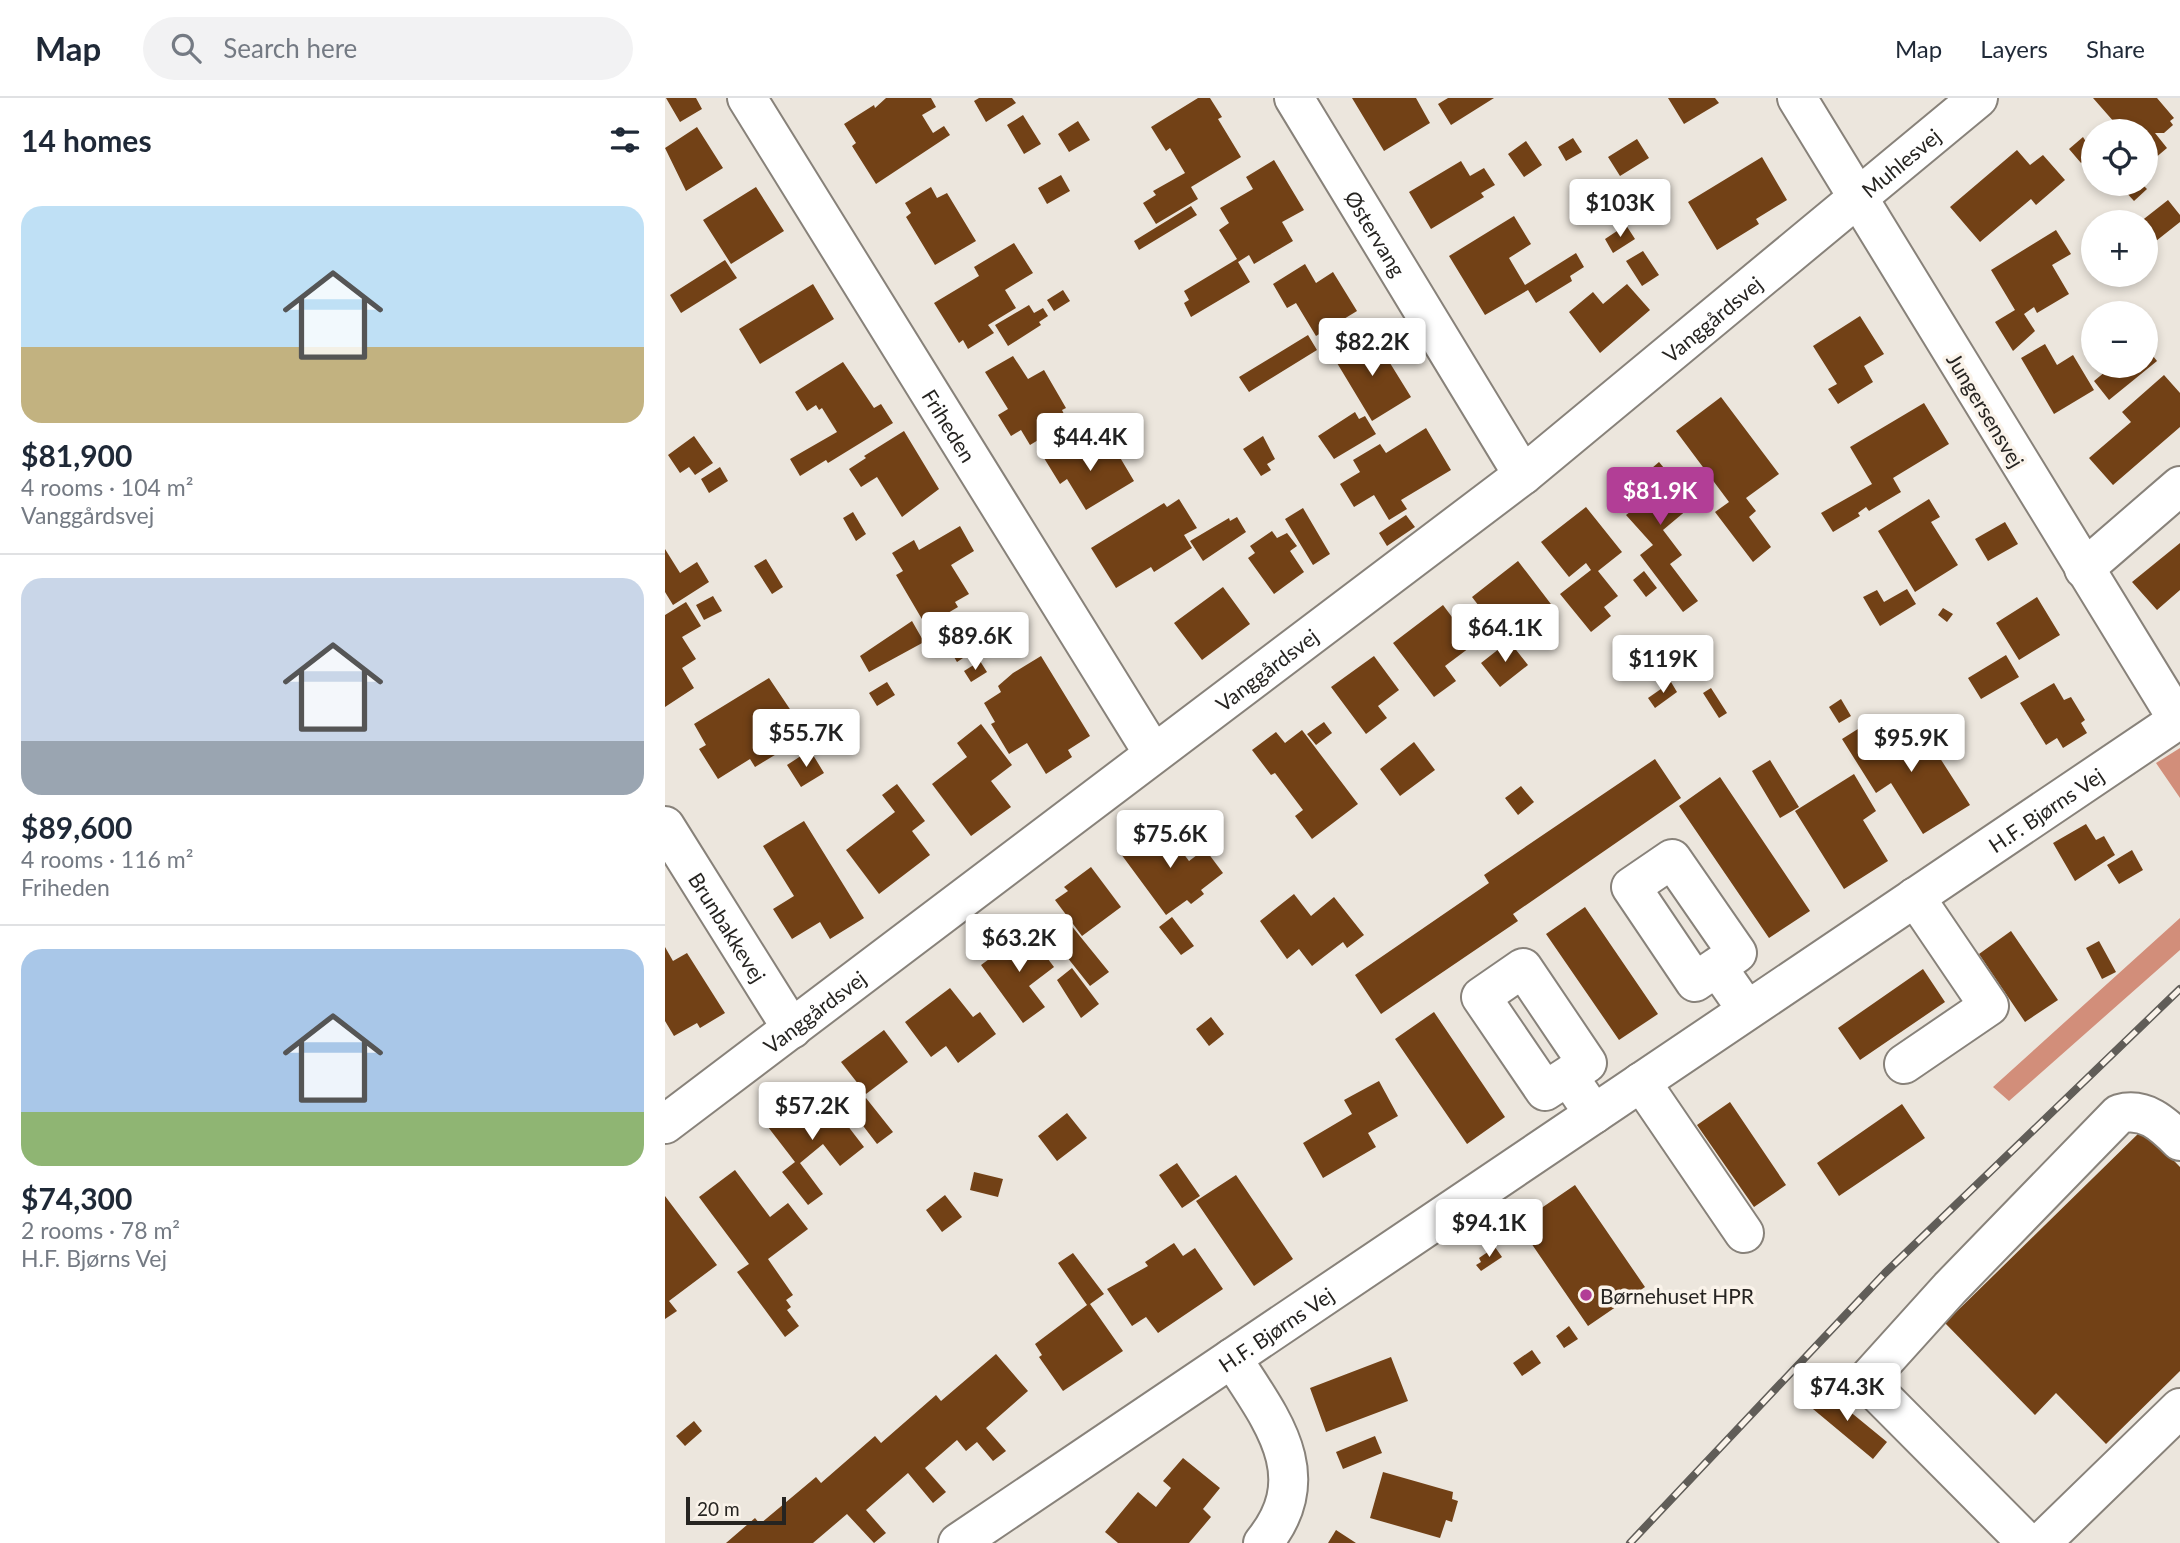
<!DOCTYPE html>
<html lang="en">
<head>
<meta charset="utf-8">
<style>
  :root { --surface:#fff; --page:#f2f2f3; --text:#1f2937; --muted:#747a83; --line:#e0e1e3; --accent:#b23e96 }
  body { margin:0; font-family:Lato,sans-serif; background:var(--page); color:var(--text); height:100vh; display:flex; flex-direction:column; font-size:26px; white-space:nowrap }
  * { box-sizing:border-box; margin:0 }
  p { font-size:23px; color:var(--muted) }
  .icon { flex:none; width:38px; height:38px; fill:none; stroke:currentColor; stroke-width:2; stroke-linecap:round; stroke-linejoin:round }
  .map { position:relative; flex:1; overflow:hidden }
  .panel { display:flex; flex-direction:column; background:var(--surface); width:665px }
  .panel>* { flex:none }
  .controls { position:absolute; left:1416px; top:21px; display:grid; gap:14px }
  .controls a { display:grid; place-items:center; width:77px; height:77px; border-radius:50%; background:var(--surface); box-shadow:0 4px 10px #0003; font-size:35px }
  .scale { position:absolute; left:21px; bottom:18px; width:100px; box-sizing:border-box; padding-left:7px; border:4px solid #262421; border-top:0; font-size:19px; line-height:24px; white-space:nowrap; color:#262421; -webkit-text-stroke:5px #faf3ea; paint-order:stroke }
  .price { position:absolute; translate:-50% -60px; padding:0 16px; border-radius:7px; background:#fff; color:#222; font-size:23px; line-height:46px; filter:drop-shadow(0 2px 4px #0008) }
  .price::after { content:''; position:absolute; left:50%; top:42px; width:21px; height:16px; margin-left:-10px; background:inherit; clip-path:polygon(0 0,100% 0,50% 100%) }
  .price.current { background:var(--accent); color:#fff }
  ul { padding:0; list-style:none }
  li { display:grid; align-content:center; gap:14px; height:371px; padding:0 21px }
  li+li { border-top:2px solid var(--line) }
  li span { display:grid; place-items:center; height:217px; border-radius:21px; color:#555 }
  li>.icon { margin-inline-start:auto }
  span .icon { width:126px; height:126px; fill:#fffc; stroke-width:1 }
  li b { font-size:30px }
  h2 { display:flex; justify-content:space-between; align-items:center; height:84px; padding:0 21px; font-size:30px }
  header { display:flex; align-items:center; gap:42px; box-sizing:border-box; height:98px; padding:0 35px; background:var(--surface); border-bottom:2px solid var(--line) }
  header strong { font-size:33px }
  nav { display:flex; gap:38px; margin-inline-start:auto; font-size:24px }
  .search { width:490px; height:63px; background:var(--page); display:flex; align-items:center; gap:18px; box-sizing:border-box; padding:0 24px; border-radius:38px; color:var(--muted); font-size:26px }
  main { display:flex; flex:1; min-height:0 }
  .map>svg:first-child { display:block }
  .forest { fill:#d28e7a }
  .building { fill:#724116 }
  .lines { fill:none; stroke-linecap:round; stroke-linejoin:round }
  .minor-casing { stroke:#88827a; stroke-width:42 }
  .minor { stroke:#fff; stroke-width:38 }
  .rail-casing { stroke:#605d58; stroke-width:8 }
  .rail { stroke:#faf3ea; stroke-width:5; stroke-dasharray:16; stroke-linecap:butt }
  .poi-dot { fill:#b23e96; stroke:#faf3ea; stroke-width:2.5 }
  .labels { text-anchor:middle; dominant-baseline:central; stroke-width:7; stroke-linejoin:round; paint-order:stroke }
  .street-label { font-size:21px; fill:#262421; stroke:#faf3ea }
  .poi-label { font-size:21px; fill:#262421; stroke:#faf3ea; text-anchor:start }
</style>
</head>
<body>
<header>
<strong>Map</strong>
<div class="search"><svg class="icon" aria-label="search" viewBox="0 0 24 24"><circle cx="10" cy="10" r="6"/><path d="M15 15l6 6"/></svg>Search here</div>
<nav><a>Map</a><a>Layers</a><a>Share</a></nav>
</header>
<main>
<section class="panel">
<h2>14 homes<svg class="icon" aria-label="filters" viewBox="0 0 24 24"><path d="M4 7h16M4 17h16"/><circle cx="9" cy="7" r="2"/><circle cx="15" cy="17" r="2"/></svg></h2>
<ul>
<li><span style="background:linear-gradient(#bfe0f5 65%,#c2b280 0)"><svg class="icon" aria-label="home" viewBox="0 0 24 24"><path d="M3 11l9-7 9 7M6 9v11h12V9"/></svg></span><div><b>$81,900</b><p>4 rooms · 104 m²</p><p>Vanggårdsvej</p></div></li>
<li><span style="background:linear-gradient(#c9d6e8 75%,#9aa5b1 0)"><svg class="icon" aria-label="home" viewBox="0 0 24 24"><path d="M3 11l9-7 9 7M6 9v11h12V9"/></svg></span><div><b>$89,600</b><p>4 rooms · 116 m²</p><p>Friheden</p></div></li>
<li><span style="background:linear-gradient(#a9c7e8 75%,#8fb573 0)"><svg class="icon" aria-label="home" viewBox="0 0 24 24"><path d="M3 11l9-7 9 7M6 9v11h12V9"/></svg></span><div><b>$74,300</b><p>2 rooms · 78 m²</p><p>H.F. Bjørns Vej</p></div></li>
</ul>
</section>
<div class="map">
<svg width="1515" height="1445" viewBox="0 0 1515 1445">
  <rect width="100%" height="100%" fill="#ece6dd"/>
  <path class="forest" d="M1515,650V700L1491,665Z
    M1515,820V852L1344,1003L1328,989Z"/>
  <path class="building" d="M1,0H31L37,11L15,24Z
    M221,0H266L271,9L257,17L268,35L279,28L285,37L211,86L187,48L191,45L179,26L209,7L210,10Z
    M314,0H347L351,5L321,24L309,3Z
    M533,0H545L557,19L553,21L576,59L526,89L533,101L491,126L478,105L491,97L488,93L520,75L505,50L501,53L486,29Z
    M687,0H751L765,25L719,53Z
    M783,0H829L786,27L773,6Z
    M1003,0H1050L1054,5L1019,26Z
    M1428,0H1492L1509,20L1505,23L1508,27L1499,35H1490L1502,50L1482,67L1480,33H1457Z
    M358,17L376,46L359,56L342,27Z
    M413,23L425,42L404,54L393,36Z
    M32,29L58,70L21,93L0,50Z
    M1418,39L1428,55L1416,65L1404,51Z
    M908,40L917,54L901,63L893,49Z
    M972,41L984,60L955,78L943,59Z
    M861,43L877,67L859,79L843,56Z
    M1352,52L1365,67L1378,57L1400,82L1371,107L1366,101L1315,144L1285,109Z
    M1097,59L1122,102L1091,121L1094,126L1052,152L1023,104Z
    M609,62L639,112L617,124L628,143L589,166L584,157L573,164L585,184L526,219L519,205L524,202L519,193L572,161L554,132L564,125L555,110L588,91L581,79Z
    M796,63L805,78L819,70L830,87L816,95L819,99L766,131L744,94Z
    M396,77L405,93L382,106L373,90Z
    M1466,86H1477L1482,91L1469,103L1459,92Z
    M91,89L119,133L66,166L38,122Z
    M266,89L272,100L282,95L311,143L270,167L241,119L246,115L240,105Z
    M1503,102L1515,117V124L1491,143L1480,130V124H1475Z
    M526,108L532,117L474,152L469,143Z
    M849,118L866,146L844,160L860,187L911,155L919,169L905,178L907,183L871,205L863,192L820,217L784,158Z
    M961,127L970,141L948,155L940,141Z
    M1391,132L1406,156L1387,167L1404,196L1372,215L1369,209L1359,216L1370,233L1348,253L1330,224L1350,212L1326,172Z
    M349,145L368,175L340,192L351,210L323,227L329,235L303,251L298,242L294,245L269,205L314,178L309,169Z
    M978,153L994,177L977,188L961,163Z
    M60,162L72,180L16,215L5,197Z
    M640,166L651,185L668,174L692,213L651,238L631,205L622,210L608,186Z
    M148,186L169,221L95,266L74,231Z
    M962,186L985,212L935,255L904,214L928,194L938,206Z
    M398,192L405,203L389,213L382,202Z
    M364,207L369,215L378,210L383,218L374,224L376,227L343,248L330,227Z
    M1195,218L1219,256L1199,268L1208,284L1173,306L1163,291L1172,286L1148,248Z
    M707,236L746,299L707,323L669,260Z
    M643,237L652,252L584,294L574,279Z
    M1380,246L1392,267L1408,257L1429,292L1389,316L1356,260Z
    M1480,248L1492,263L1444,302L1429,283L1447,268H1480Z
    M348,258L363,281L379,272L401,310L397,312L403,324L365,347L356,332L346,338L333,317L343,311L320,274Z
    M178,264L209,310L216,306L228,325L163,365L161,362L135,378L125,361L172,334L157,310L154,312L151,307L142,313L130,294Z
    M1499,277L1515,295V329L1448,387L1424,360L1466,324L1457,314Z
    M1056,299L1114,376L1081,400L1091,413L1084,419L1106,449L1088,464L1050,414L1064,404L1011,333Z
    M1259,305L1284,346L1228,380L1236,394L1204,413L1201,409L1193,415L1195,418L1168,434L1156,415L1207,386L1185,349Z
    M690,314L694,321L700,318L711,336L669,361L653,338Z
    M761,330L786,372L736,402L742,411L724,422L709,397L689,409L675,386L695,374L688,362L715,346L721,355Z
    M239,333L274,391L237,419L212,379L196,389L184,371L201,360L199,358Z
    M29,338L48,365L30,377L24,369L15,375L3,357Z
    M598,338L610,361L602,366L606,372L596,378L578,351Z
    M407,343L419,363L447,346L469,383L421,412L402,381L395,386L379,360Z
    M994,364L1029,406L998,432L1017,457L1005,466L1033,503L1018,514L975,457L988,447L961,417L965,414L953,399Z
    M55,369L63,383L44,395L36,381Z
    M514,401L532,430L519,437L527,450L489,474L486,469L451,490L426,450L499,405L502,409Z
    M1264,401L1275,419L1266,424L1293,467L1250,494L1213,433Z
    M921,409L957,454L933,473L953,498L939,509L946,518L926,534L895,496L926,472L921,465L904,479L876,444Z
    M638,410L665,456L648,467L620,421Z
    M188,414L201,436L191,443L178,420Z
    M741,417L750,429L722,448L714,435Z
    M572,419L581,434L538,463L525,443L564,420L565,423Z
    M1340,424L1353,446L1323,463L1310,441Z
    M295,428L309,453L286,467L304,496L290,504L293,509L261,528L231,477L238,473L227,455L249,442L254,452Z
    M607,433L612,440L622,435L632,448L625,453L639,474L609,496L583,460L590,455L585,448Z
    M1515,445V492L1492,512L1467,484Z
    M0,451L15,475L32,464L44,484L8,507L0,494Z
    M101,461L118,489L107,496L89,468Z
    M853,463L892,514L873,530L861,513L854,518L860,526L840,542L807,499Z
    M979,473L992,490L981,499L968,482Z
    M558,489L585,526L537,562L509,525Z
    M1242,491L1251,506L1215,528L1198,499L1212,492L1219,504Z
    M48,498L57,513L39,522L31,507Z
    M1372,499L1395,537L1354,562L1331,525Z
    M21,504L36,528L17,539L31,561L17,570L29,590L0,609V517Z
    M778,507L808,547L780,568L791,583L769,599L728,545Z
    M1278,510L1288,516L1282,524L1273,517Z
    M247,523L259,544L204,574L195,558Z
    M292,530L307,554L292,564L277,539Z
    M844,543L863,567L835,589L816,565Z
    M1341,557L1354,579L1316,601L1303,580Z
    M376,558L425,638L403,652L407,659L381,676L362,645L344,656L326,626L330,624L319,605L336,594L333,588L348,575Z
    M709,558L734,592L713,608L722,620L701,636L666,589Z
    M315,563L322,574L306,584L299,573Z
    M104,580L139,632L166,615L174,626L147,644L143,637L90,669L85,661L53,681L34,651L41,647L29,626Z
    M222,584L230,597L212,608L204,595Z
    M1006,584L1012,594L990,610L983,600Z
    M1389,585L1399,602L1406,599L1420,622L1416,625L1422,635L1398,650L1392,640L1381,647L1355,605Z
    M1046,590L1062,615L1054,620L1038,595Z
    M1176,601L1186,618L1174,625L1164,609Z
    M659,624L667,635L651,647L642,636Z
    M1204,624L1224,656L1258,635L1261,641L1278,630L1289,647L1273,657L1305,707L1258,736L1226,685L1211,695L1177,641Z
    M316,626L347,667L326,683L346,709L306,738L267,686L302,659L292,645Z
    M637,632L693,706L647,741L630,718L638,712L610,675L606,677L587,652L611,634L620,645Z
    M749,644L770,672L735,698L715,671Z
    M145,652L159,675L136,689L122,667Z
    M990,661L1016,700L848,816L853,823L716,916L690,877L824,785L819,777Z
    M1105,662L1134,709L1115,720L1087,673Z
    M1189,676L1211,713L1198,722L1223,763L1179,791L1130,713Z
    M1055,679L1145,813L1104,840L1014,708Z
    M232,686L260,723L247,733L265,757L214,796L181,752L230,714L217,697Z
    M856,688L869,704L853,717L840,700Z
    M139,723L199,820L165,841L155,824L127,841L108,811L129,798L98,748Z
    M1421,726L1431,742L1439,738L1450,757L1410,783L1388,745Z
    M497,727L524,763L540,751L558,775L536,792L539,796L526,806L522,802L501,817L456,756Z
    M1467,752L1478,772L1454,786L1442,767Z
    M426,769L456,809L417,838L390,802L403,793L399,789Z
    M629,796L646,818L669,799L699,837L682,850L678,844L647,868L634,851L622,861L595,823Z
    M920,809L993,916L954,942L881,836Z
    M507,819L529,848L516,857L494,829Z
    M401,821L444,874L425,888L398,854L402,851L387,832Z
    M362,833L389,869L364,888L380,909L358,925L316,867Z
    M1346,833L1393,902L1360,924L1314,856Z
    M1434,843L1451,874L1437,881L1421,850Z
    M0,849L8,863L22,855L60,915L35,930L32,925L9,938L0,923Z
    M407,870L434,906L416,920L392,882Z
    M1258,871L1280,904L1195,962L1173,930Z
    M285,890L308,919L315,914L331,936L293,965L281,948L266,959L240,924Z
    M769,914L840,1019L802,1046L730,941Z
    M546,919L559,936L544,948L531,931Z
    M219,932L243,964L201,996L176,964Z
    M714,983L733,1018L703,1035L711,1049L658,1080L638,1045L687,1016L679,1002Z
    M149,995L173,1027L179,1023L199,1049L175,1068L158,1046L135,1065L158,1096L143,1107L117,1074L130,1064L103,1029Z
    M201,1000L228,1034L212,1046L186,1012Z
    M1065,1004L1121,1087L1089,1109L1032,1027Z
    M1237,1006L1260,1040L1174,1098L1152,1065Z
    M402,1015L422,1040L392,1063L373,1038Z
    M1478,1031L1515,1069V1273L1441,1346L1391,1295L1370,1317L1280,1225Z
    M512,1065L535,1098L517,1110L494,1077Z
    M70,1072L105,1119L123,1105L143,1131L103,1161L128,1197L121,1202L126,1209L122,1212L134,1228L120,1239L72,1174L84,1166L34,1099Z
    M309,1074L338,1081L333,1099L305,1092Z
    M571,1077L628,1161L589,1188L531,1103Z
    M910,1087L980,1189L923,1228L853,1126Z
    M280,1097L297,1119L277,1134L261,1112Z
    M0,1098L52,1167L4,1203L12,1213L0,1221Z
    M509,1145L518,1158L530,1150L558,1191L493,1235L481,1219L467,1228L442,1191L483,1168L480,1164Z
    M830,1149L837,1159L816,1173L811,1167L816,1164L814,1160Z
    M408,1155L439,1196L425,1206L458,1253L398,1293L374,1259L377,1257L370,1246L422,1207L393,1165Z
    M904,1228L913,1241L899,1250L891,1238Z
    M867,1252L876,1265L857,1278L848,1265Z
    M331,1256L363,1293L321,1330L341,1353L328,1363L312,1344L301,1353L292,1342L260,1370L281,1394L268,1405L243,1375L201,1412L221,1435L209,1445L182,1416L148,1445H61L90,1420L95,1426L151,1379L156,1385L210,1338L216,1345L271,1297L276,1303Z
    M726,1259L743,1303L661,1334L645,1290Z
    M1155,1289L1222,1344L1208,1361L1142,1306Z
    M29,1323L37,1333L20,1348L11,1338Z
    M710,1338L717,1355L678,1371L671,1354Z
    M518,1360L555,1390L538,1411L546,1419L524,1445H453L440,1434L473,1394L491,1409L506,1390L498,1383Z
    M718,1374L788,1394L787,1401L793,1403L787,1424L781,1422L775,1440L705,1420Z
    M671,1432L691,1445H663Z"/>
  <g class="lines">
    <g class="minor-casing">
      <g id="minor">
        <path id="s1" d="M82,0L488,655"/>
        <path id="s2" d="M629,0L858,377"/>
        <path d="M1419,471L1515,388"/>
        <path id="s3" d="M0,728L127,931"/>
        <path d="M1052,869L1030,884L966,789L1007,761L1072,855L1052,869L1082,912"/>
        <path d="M1239,966L1324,908L1250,799"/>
        <path d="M903,978L880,993L816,899L858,870L922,965L903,978L929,1016"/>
        <path d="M976,984L1079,1135"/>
        <path id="s4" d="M0,1026L858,377L1313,0"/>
        <path d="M567,1260C605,1320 654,1377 598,1445"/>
        <path id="s5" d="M293,1445L1513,622L1132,0"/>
        <path d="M1362,1445L1201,1283L1285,1190L1454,1016C1480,1009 1498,1026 1515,1043"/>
        <path d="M1376,1445L1515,1310"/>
      </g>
    </g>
    <use href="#minor" class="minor"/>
    <g class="rail-casing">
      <path id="rail" d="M965,1445L1220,1175L1515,891"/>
    </g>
    <use href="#rail" class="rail"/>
  </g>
  <circle class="poi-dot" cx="921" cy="1197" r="7"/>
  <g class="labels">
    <g class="street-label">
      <text stroke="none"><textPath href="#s4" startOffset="1566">Muhlesvej</textPath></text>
      <text stroke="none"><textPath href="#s2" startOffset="158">Østervang</textPath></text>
      <text stroke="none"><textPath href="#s4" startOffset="1321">Vanggårdsvej</textPath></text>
      <text transform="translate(1321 312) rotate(59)">Jungersensvej</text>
      <text stroke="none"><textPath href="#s1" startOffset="385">Friheden</textPath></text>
      <text stroke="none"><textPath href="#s4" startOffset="754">Vanggårdsvej</textPath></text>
      <text stroke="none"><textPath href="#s5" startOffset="1312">H.F. Bjørns Vej</textPath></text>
      <text stroke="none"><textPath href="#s3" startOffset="119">Brunbakkevej</textPath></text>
      <text stroke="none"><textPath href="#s4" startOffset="187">Vanggårdsvej</textPath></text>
      <text stroke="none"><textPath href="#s5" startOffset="383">H.F. Bjørns Vej</textPath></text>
    </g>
    <g class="poi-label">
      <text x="935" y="1197">Børnehuset HPR</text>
    </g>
  </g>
</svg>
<div class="controls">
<a><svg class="icon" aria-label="locate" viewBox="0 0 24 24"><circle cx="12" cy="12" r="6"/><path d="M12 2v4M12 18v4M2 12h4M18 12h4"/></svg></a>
<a>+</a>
<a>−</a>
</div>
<div class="scale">20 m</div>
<b class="price" style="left:955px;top:141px">$103K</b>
<b class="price" style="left:707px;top:280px">$82.2K</b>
<b class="price" style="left:425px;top:375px">$44.4K</b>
<b class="price current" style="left:995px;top:429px">$81.9K</b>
<b class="price" style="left:840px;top:566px">$64.1K</b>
<b class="price" style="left:310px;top:574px">$89.6K</b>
<b class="price" style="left:998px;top:597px">$119K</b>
<b class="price" style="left:141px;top:671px">$55.7K</b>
<b class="price" style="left:1246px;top:676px">$95.9K</b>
<b class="price" style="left:505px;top:772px">$75.6K</b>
<b class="price" style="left:354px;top:876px">$63.2K</b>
<b class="price" style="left:147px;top:1044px">$57.2K</b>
<b class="price" style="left:824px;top:1161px">$94.1K</b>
<b class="price" style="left:1182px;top:1325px">$74.3K</b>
</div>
</main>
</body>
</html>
